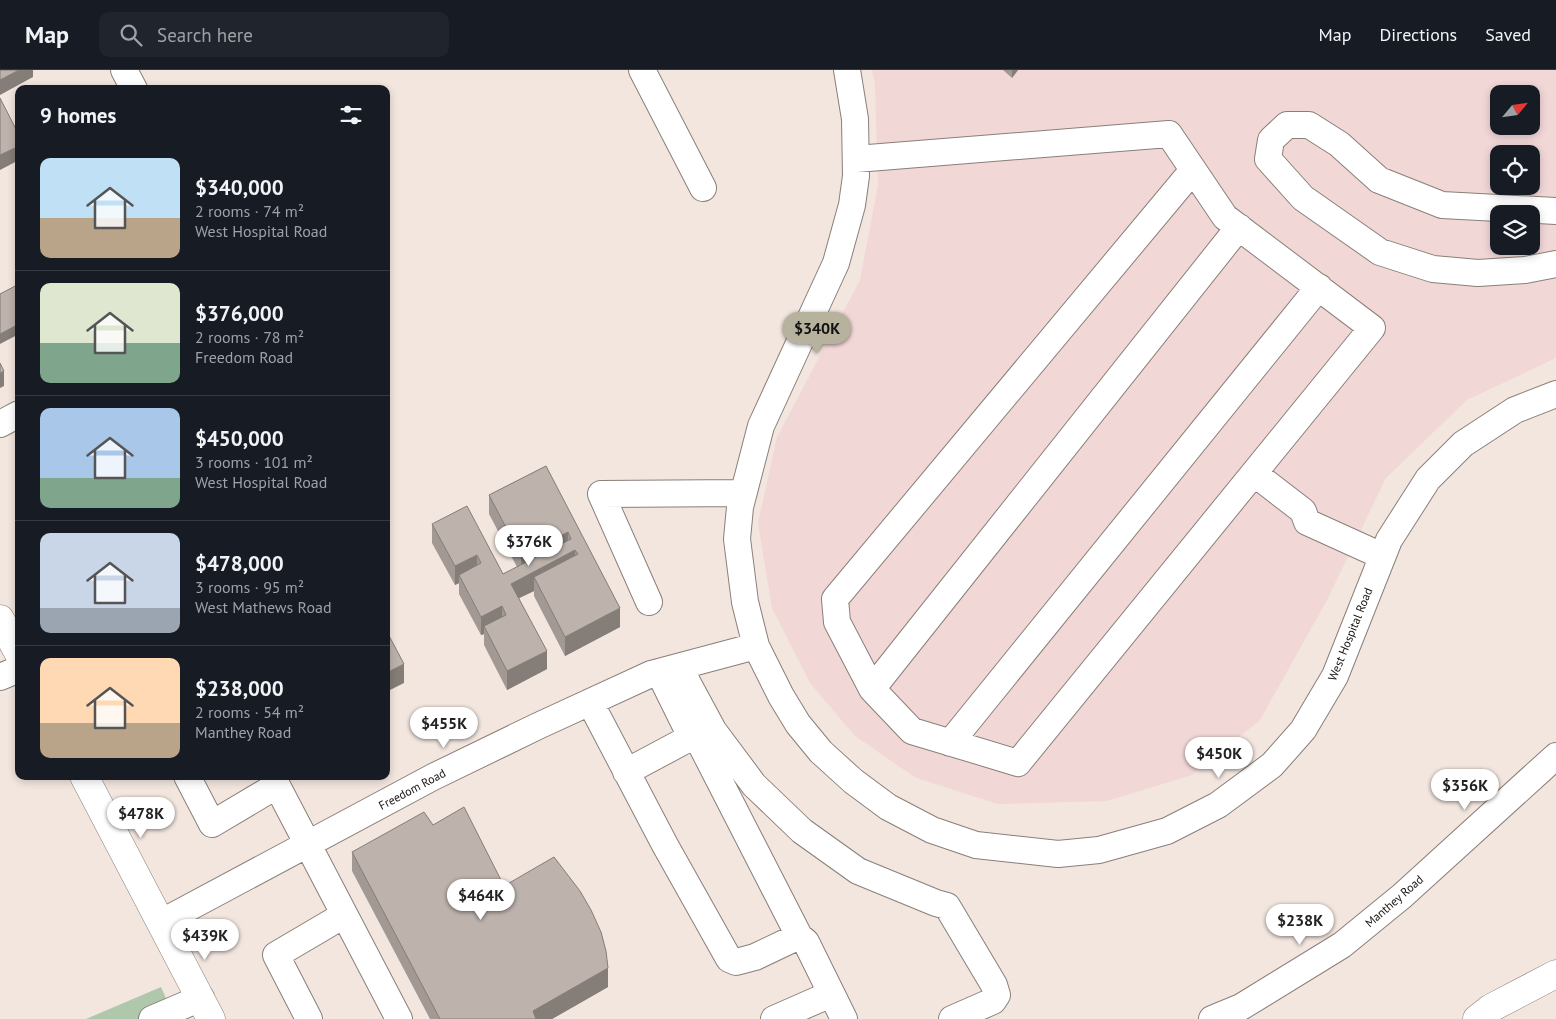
<!DOCTYPE html>
<html lang="en">
<head>
<meta charset="utf-8">
<style>
  :root { --surface:#171b24; --page:#20242c; --text:#f1f3f6; --muted:#9ea1a6; --line:#363941; --accent:#b7b29d }
  body { margin:0; font-family:"PT Sans",sans-serif; background:var(--page); color:var(--text); height:100vh; display:flex; flex-direction:column; font-size:19px; white-space:nowrap }
  * { box-sizing:border-box; margin:0 }
  p { font-size:16px; color:var(--muted) }
  .icon { flex:none; width:28px; height:28px; fill:none; stroke:currentColor; stroke-width:2; stroke-linecap:round; stroke-linejoin:round }
  .map { position:relative; flex:1; overflow:hidden }
  .details { position:absolute; left:15px; top:15px; width:375px; height:695px; display:flex; flex-direction:column; background:var(--surface); border-radius:10px; box-shadow:0 2px 8px #0003 }
  .details>* { flex:none }
  .needle { width:32px; rotate:61deg }
  .controls { position:absolute; left:1490px; top:15px; display:grid; gap:10px }
  .controls a { display:grid; place-items:center; width:50px; height:50px; border-radius:10px; background:var(--surface); box-shadow:0 2px 8px #0003; font-size:25px }
  .price { position:absolute; translate:-50% -42px; padding:0 11px; border-radius:18px; background:#fff; color:#222; font-size:16px; line-height:32px; filter:drop-shadow(0 1px 2px #0008) }
  .price::after { content:''; position:absolute; left:50%; top:30px; width:15px; height:11px; margin-left:-8px; background:inherit; clip-path:polygon(0 0,100% 0,50% 100%) }
  .price.selected { background:var(--accent); color:#111 }
  ul { padding:0; list-style:none }
  li { display:flex; align-items:center; gap:15px; height:125px; padding:0 25px }
  li+li { border-top:1px solid var(--line) }
  li span { display:grid; place-items:center; flex:none; width:140px; height:100px; border-radius:10px; color:#555 }
  li>.icon { margin-inline-start:auto }
  span .icon { width:60px; height:60px; fill:#fffc; stroke-width:1 }
  li b { font-size:21px }
  h2 { display:flex; justify-content:space-between; align-items:center; height:60px; padding:0 25px; font-size:21px }
  header { display:flex; align-items:center; gap:30px; box-sizing:border-box; height:70px; padding:0 25px; background:var(--surface); border-bottom:1px solid var(--line) }
  header strong { font-size:24px }
  nav { display:flex; gap:28px; margin-inline-start:auto; font-size:18px }
  .search { width:350px; height:45px; background:var(--page); display:flex; align-items:center; gap:12px; box-sizing:border-box; padding:0 18px; border-radius:10px; color:var(--muted); font-size:19px }
  .map>svg:first-child { display:block }
  .medical { fill:#f2d7d7; fill-rule:evenodd }
  .green { fill:#afc8ab }
  .lines { fill:none; stroke-linecap:round; stroke-linejoin:round }
  .minor-casing { stroke:#8a7f79; stroke-width:28 }
  .major-casing { stroke:#8a7f79; stroke-width:29 }
  .highway-casing { stroke:#8a7f79; stroke-width:29 }
  .minor { stroke:#fff; stroke-width:26 }
  .major { stroke:#fff; stroke-width:28 }
  .highway { stroke:#fff; stroke-width:28 }
  .wall { fill:#a39994 }
  .shaded-wall { fill:#847d78 }
  .building { fill:#bdb2ac; stroke:#847d78 }
  .labels { text-anchor:middle; dominant-baseline:central; stroke-width:4; stroke-linejoin:round; paint-order:stroke }
  .street-label { font-size:12px; fill:#171311; stroke:#fff }
</style>
</head>
<body>
<header>
<strong>Map</strong>
<div class="search"><svg class="icon" aria-label="search" viewBox="0 0 24 24"><circle cx="10" cy="10" r="6"/><path d="M15 15l6 6"/></svg>Search here</div>
<nav><a>Map</a><a>Directions</a><a>Saved</a></nav>
</header>
<div class="map">
<svg width="1556" height="949" viewBox="0 0 1556 949">
  <rect width="100%" height="100%" fill="#f2e6df"/>
  <path class="medical" d="M872,0H1556V288L1467,330L1386,408L1326,532L1260,650L1192,705L1107,731L998,734L916,708L855,666L810,613L772,538L758,453L777,367L860,210L878,115L875,14ZM1499,24H1531V56H1499ZM1499,84H1531V116H1499ZM1499,144H1531V176H1499Z"/>
  <path class="green" d="M161,917L175,949H86Z"/>
  <g class="lines">
    <g class="minor-casing">
      <path id="minor" d="M124,0L134,19
        M642,0L703,118
        M847,0L855,49L856,106L852,135L836,193L761,356L740,437L737,469L745,532L756,576L781,626L798,654L821,682L853,711L888,737L932,760L976,775L1058,784L1099,780L1167,761L1218,735L1272,695L1303,660L1335,606L1389,470L1428,409L1463,374L1515,340L1556,324
        M856,89L1169,64L1225,147L1372,258L1018,693L912,661L872,619L837,552L835,529L1193,100
        M1556,141L1442,135L1379,110L1339,74L1309,55H1287L1271,70L1268,89L1303,128L1380,182L1433,199L1478,203L1525,200L1556,194
        M0,354L19,344
        M1255,404L1303,441L1307,452L1382,486
        M649,532L601,424L743,423
        M679,597L713,660
        M659,602L692,669
        M0,607L19,599
        M872,619L1239,157
        M590,632L665,775L729,889L736,892L755,887L799,866L806,872L844,949
        M697,667L799,866
        M950,673L1319,217
        M626,702L684,671L692,669L713,660L754,715L802,761L858,801L936,833L947,836L994,915L997,925L993,931L952,949
        M187,706L212,754L276,716
        M272,706L399,949
        M162,852L433,707L538,656L651,604L756,576
        M152,949L201,928
        M309,949L276,885L344,845
        M774,949L831,924
        M1212,949L1241,937L1342,875L1402,826L1556,686"/>
    </g>
    <g class="major-casing">
      <path id="major" d="M0,549L19,584
        M84,706L211,949"/>
    </g>
    <g class="highway-casing">
      <path id="highway" d="M1477,949L1491,938L1556,904"/>
    </g>
    <use href="#minor" class="minor"/>
    <use href="#major" class="major"/>
    <use href="#highway" class="highway"/>
  </g>
  <path class="wall" d="M1003,0H1018L1012,8Z
    M546,396L620,557L565,586L534,526V521L519,528L547,599L507,620L484,575V564L481,565L459,524V513L455,515L432,473V454L503,504L517,497L489,444V425Z
    M433,755L504,816L608,917L552,949H430L352,801V782Z"/>
  <path class="shaded-wall" d="M19,0H33V7L0,25V10Z
    M1012,0H1018L1012,8Z
    M19,76V90L0,100V85Z
    M19,254V264L0,274V264Z
    M4,301V316L0,318V303Z
    M568,462V481L521,505V486Z
    M575,480V499L534,507V521L511,532V514Z
    M477,485V504L459,505V513L455,515V496Z
    M502,536V555L484,556V564L481,565V547Z
    M620,538V557L565,586V567Z
    M547,581V599L507,620V601Z
    M404,594V613L386,622V603Z
    M608,898V917L552,949H533V941Z"/>
  <path class="building" d="M0,0H19L0,10Z
    M0,28L19,65V76L0,85Z
    M19,214V254L0,264V224Z
    M0,293L4,301L0,303Z
    M546,396L620,538L565,567L534,507L578,484L575,480L511,514L547,581L507,601L484,556L506,545L502,536L481,547L459,505L481,493L477,485L455,496L432,454L467,436L503,504L571,469L568,462L521,486L489,425Z
    M386,560L404,594L386,603Z
    M464,737L504,816L554,787L580,821L591,840L601,862L606,881L608,898L533,941L536,949H440L352,782L424,742L433,755Z"/>
  <g class="labels">
    <g class="street-label">
      <text transform="translate(1350 564) rotate(-68)">West Hospital Road</text>
      <text transform="translate(412 719) rotate(-28)">Freedom Road</text>
      <text transform="translate(1394 831) rotate(-41)">Manthey Road</text>
    </g>
  </g>
</svg>
<div class="controls">
<a><svg class="needle" viewBox="-14 -14 28 28"><path d="M0-13l5 13h-10z" fill="#e53935"/><path d="M0 13l5-13h-10z" fill="#9ea1a6"/></svg></a>
<a><svg class="icon" aria-label="locate" viewBox="0 0 24 24"><circle cx="12" cy="12" r="6"/><path d="M12 2v4M12 18v4M2 12h4M18 12h4"/></svg></a>
<a><svg class="icon" aria-label="layers" viewBox="0 0 24 24"><path d="M12 4l9 5-9 5-9-5zM3 14l9 5 9-5"/></svg></a>
</div>
<b class="price selected" style="left:817px;top:284px">$340K</b>
<b class="price" style="left:529px;top:497px">$376K</b>
<b class="price" style="left:444px;top:679px">$455K</b>
<b class="price" style="left:1219px;top:709px">$450K</b>
<b class="price" style="left:1465px;top:741px">$356K</b>
<b class="price" style="left:141px;top:769px">$478K</b>
<b class="price" style="left:481px;top:851px">$464K</b>
<b class="price" style="left:1300px;top:876px">$238K</b>
<b class="price" style="left:205px;top:891px">$439K</b>
<section class="details">
<h2>9 homes<svg class="icon" aria-label="filters" viewBox="0 0 24 24"><path d="M4 7h16M4 17h16"/><circle cx="9" cy="7" r="2"/><circle cx="15" cy="17" r="2"/></svg></h2>
<ul>
<li><span style="background:linear-gradient(#bfe0f5 60%,#b9a48a 0)"><svg class="icon" aria-label="home" viewBox="0 0 24 24"><path d="M3 11l9-7 9 7M6 9v11h12V9"/></svg></span><div><b>$340,000</b><p>2 rooms · 74 m²</p><p>West Hospital Road</p></div></li>
<li><span style="background:linear-gradient(#dfe7d0 60%,#7fa58c 0)"><svg class="icon" aria-label="home" viewBox="0 0 24 24"><path d="M3 11l9-7 9 7M6 9v11h12V9"/></svg></span><div><b>$376,000</b><p>2 rooms · 78 m²</p><p>Freedom Road</p></div></li>
<li><span style="background:linear-gradient(#a9c7e8 70%,#7fa58c 0)"><svg class="icon" aria-label="home" viewBox="0 0 24 24"><path d="M3 11l9-7 9 7M6 9v11h12V9"/></svg></span><div><b>$450,000</b><p>3 rooms · 101 m²</p><p>West Hospital Road</p></div></li>
<li><span style="background:linear-gradient(#c9d6e8 75%,#9aa5b1 0)"><svg class="icon" aria-label="home" viewBox="0 0 24 24"><path d="M3 11l9-7 9 7M6 9v11h12V9"/></svg></span><div><b>$478,000</b><p>3 rooms · 95 m²</p><p>West Mathews Road</p></div></li>
<li><span style="background:linear-gradient(#ffd9b3 65%,#b9a48a 0)"><svg class="icon" aria-label="home" viewBox="0 0 24 24"><path d="M3 11l9-7 9 7M6 9v11h12V9"/></svg></span><div><b>$238,000</b><p>2 rooms · 54 m²</p><p>Manthey Road</p></div></li>
</ul>
</section>
</div>
</body>
</html>
